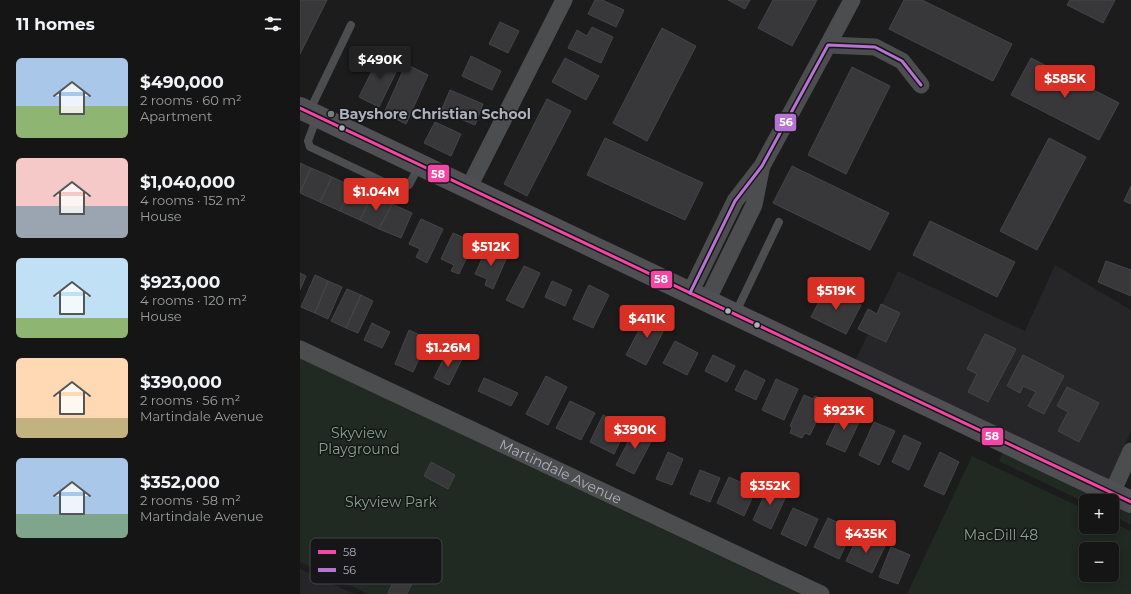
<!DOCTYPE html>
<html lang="en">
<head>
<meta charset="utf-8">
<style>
  :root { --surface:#151515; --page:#222; --text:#f1f3f6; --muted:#9d9fa0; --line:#343434; --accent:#d93025 }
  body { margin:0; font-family:Montserrat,sans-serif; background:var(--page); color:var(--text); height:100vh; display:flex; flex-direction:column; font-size:15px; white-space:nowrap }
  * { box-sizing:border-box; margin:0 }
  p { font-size:13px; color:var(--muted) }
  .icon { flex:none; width:22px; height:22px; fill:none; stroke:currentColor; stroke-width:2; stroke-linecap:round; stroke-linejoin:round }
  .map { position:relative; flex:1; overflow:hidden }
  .sheet { display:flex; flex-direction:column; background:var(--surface); width:300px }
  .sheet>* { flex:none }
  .fabs { position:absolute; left:779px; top:494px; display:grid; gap:8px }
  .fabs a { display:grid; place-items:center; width:40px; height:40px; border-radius:6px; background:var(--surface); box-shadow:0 2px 10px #0003,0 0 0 1px var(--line); font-size:20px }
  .price { position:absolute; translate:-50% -34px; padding:0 9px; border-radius:4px; background:var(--accent); color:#fff; font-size:13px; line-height:26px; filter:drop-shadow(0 1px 2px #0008) }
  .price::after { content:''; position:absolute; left:50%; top:24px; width:12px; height:9px; margin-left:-6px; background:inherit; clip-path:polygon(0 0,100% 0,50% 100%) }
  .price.active { background:#222; color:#fff }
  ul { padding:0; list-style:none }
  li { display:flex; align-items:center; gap:12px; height:100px; padding:0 16px }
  li span { display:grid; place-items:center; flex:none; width:112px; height:80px; border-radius:6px; color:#555 }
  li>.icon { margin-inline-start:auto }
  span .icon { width:48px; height:48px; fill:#fffc; stroke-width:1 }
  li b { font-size:17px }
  h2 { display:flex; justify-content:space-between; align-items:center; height:48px; padding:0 16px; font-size:17px }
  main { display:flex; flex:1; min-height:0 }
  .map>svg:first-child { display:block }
  .built { fill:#262628 }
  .green { fill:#212923; fill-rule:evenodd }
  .building { fill:#38383a; stroke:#444548 }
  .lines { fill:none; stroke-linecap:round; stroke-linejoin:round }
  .lane { stroke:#4c4d4f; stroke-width:8 }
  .street { stroke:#4c4d4f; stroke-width:17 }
  .secondary { stroke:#505054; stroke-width:22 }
  .bus-1-casing { stroke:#161618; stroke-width:6 }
  .bus-2-casing { stroke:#161618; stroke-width:6 }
  .bus-1 { stroke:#f346a5; stroke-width:3 }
  .bus-2 { stroke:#b673d3; stroke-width:3 }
  .poi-dot { fill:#7a7c85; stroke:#161618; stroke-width:1.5 }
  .bus-dot { fill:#adb0bd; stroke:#161618; stroke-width:1.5 }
  .labels { text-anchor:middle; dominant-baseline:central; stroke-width:3; stroke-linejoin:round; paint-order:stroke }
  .poi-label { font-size:14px; font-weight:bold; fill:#adb0bd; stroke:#161618; text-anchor:start }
  .park-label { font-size:14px; fill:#84a78a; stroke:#161618 }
  .street-label { font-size:14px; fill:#adb0bd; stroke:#161618 }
  .key { fill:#161618; stroke:#43444a; stroke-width:1 }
  .key-label { font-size:11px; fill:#adb0bd }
  .line-badge { stroke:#161618; stroke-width:1.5 }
  .badge-label { font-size:11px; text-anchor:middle; font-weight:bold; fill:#fff }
</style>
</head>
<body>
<main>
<section class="sheet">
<h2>11 homes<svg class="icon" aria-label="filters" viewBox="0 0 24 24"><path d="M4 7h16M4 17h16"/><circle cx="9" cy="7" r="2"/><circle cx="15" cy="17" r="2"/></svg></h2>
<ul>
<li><span style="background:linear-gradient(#a9c7e8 60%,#8fb573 0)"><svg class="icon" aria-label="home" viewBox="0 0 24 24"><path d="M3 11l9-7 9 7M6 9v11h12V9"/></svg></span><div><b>$490,000</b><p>2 rooms · 60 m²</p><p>Apartment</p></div></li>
<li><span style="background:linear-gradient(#f6c9c9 60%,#9aa5b1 0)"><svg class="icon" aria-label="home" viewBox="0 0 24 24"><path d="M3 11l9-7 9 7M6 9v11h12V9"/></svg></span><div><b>$1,040,000</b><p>4 rooms · 152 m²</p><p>House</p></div></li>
<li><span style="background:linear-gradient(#bfe0f5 75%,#8fb573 0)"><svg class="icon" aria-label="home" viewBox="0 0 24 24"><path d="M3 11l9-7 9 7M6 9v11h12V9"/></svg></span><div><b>$923,000</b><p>4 rooms · 120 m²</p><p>House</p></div></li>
<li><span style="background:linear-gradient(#ffd9b3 75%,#c2b280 0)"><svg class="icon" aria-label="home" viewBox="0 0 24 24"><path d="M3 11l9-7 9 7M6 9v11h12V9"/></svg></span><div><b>$390,000</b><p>2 rooms · 56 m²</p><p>Martindale Avenue</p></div></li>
<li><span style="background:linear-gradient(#a9c7e8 70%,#7fa58c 0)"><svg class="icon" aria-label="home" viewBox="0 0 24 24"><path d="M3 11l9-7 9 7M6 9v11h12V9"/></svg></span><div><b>$352,000</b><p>2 rooms · 58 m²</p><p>Martindale Avenue</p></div></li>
</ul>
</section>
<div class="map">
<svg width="831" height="594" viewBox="0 0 831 594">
  <rect width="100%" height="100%" fill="#1c1c1c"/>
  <path class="built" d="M755,265L831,310V431L808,483L554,363L598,271L725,331Z
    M0,569L54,594H0Z"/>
  <path class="green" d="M0,358L500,594H68L0,562Z
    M704,450L805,501H786V503L699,461Z
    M672,456L786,510V527H812V522L831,531V594H607ZM786,549H812V575H786Z
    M812,504L831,513V525L812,515Z"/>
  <path class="building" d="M0,0H27L0,54Z
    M295,0H302L324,10L316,27L288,14Z
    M428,0H450L445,9Z
    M473,0H517L492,46L458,28Z
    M604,0H622L712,44L693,81L589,29Z
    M770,0H815L803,23L767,5Z
    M200,22L219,31L208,53L189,44Z
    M292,27L313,37L301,63L268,48L277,30L287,36Z
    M362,28L396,46L347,141L313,123Z
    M81,53L101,62L79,107L59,97Z
    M171,56L201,71L192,90L162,76Z
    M265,58L299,76L286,100L252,82Z
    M731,58L819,103L799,140L711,95Z
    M106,64L128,75L106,124L84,113Z
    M552,67L590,86L546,174L508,155Z
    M150,90L183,104L175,125L141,111Z
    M247,99L271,111L227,196L204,184Z
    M135,122L161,134L151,156L124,143Z
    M305,138L403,183L385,220L287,175Z
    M749,138L786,157L737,250L700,231Z
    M0,163L11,168L0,192Z
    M492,166L589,213L570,250L473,203Z
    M11,168L32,177L20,202L0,193Z
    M32,177L51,186L40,211L20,202Z
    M51,186L72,195L60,220L40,211Z
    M831,186V204L824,201Z
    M72,195L92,204L79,229L60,220Z
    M92,204L112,213L101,238L79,229Z
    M121,219L143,229L127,263L116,257L120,249L109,244Z
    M630,221L715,262L697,297L613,255Z
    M153,233L174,242L159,274L151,271L154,265L141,259Z
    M187,248L207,257L193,289L185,285L187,279L175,274Z
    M806,261L831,270V296L798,282Z
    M224,266L240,273L223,308L206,300Z
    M0,273L6,276L0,290Z
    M15,275L28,281L15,313L1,307Z
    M28,281L42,287L28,319L15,313Z
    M252,281L272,290L265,306L245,297Z
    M289,285L309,295L293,328L273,319Z
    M526,288L561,305L546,334L511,317Z
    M47,289L61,295L46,328L31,321Z
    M61,295L73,301L58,333L46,328Z
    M581,304L600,313L586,342L558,329L568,309L577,314Z
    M348,313L368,322L346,365L326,355Z
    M72,323L90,332L82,348L64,340Z
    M109,330L128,339L113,372L95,364Z
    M685,334L716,349L688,402L668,392L677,374L667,369Z
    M375,341L398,353L387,375L363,363Z
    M148,350L163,357L149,385L134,378Z
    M413,355L435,366L427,382L405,371Z
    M723,355L764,376L744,414L728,406L736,392L723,386L720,393L707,386Z
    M445,370L465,380L456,400L435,390Z
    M246,376L267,387L248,425L226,414Z
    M184,378L218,393L211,406L178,391Z
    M476,379L498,389L484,420L462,410Z
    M767,387L799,403L779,442L758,431L768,412L757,406Z
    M504,395L513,399L515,396L526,401L510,435L505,433L502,438L490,433L492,427L490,426Z
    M270,401L295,413L281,440L256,428Z
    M543,409L561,418L545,452L526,444Z
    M303,415L327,427L314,454L290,442Z
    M574,422L595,431L579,465L559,455Z
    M336,427L354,436L334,474L316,465Z
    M604,435L621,443L609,470L592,462Z
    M368,452L383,459L372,485L356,479Z
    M640,452L659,462L644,495L624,486Z
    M131,462L155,475L148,489L124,476Z
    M400,470L420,478L410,502L390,494Z
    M429,477L456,489L444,516L417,503Z
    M470,483L488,492L471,529L453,520Z
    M493,508L518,519L506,546L481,534Z
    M528,518L553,530L539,559L514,547Z
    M559,534L585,546L572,573L546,561Z
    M591,547L610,555L598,584L579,577Z
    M101,565L117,573L107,594H90L88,593Z"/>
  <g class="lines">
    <path class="lane" d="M9,112L51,25
      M17,117L8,141L10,147L99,189L109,185L119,166
      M435,314L479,222"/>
    <g class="street">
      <path d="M528,45L552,0"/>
      <path d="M168,189L264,0"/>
      <path d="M390,293L435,201L462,166L528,45L575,47L602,61L621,85"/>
      <path d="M407,301L454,205L461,170"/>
      <path id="s1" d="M0,349L521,594"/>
      <path d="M812,493L831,451"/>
    </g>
    <path class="secondary" d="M0,108L831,502"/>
    <g class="bus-1-casing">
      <path id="bus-1" d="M0,108L831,502"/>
    </g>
    <g class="bus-2-casing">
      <path id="bus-2" d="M390,293L435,201L462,166L528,45L575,47L602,61L621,85"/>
    </g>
    <use href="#bus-1" class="bus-1"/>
    <use href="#bus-2" class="bus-2"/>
  </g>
  <circle class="poi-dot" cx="31" cy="114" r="4"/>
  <g class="bus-dot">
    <circle cx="42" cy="128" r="3.5"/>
    <circle cx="428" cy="311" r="3.5"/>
    <circle cx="457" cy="325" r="3.5"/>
  </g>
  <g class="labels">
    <g class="poi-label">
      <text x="39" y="114">Bayshore Christian School</text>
    </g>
    <g class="park-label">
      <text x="59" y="433">Skyview<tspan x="59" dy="16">Playground</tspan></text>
      <text x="91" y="502">Skyview Park</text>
      <text x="701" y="535">MacDill 48</text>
    </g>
    <g class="street-label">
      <text stroke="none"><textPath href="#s1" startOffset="288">Martindale Avenue</textPath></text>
    </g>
  </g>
  <rect x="10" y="538" width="132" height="46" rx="6" class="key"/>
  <rect x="18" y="550" width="18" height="4" fill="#f346a5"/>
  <rect x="18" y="568" width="18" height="4" fill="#b673d3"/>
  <g class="key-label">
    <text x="43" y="556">58</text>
    <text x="43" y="574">56</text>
  </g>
  <g class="line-badge">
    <rect x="474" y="113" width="23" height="19" rx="4" fill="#b673d3"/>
    <rect x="127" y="164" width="23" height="19" rx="4" fill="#f346a5"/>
    <rect x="350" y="270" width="23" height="19" rx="4" fill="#f346a5"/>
    <rect x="681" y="427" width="23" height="19" rx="4" fill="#f346a5"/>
  </g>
  <g class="badge-label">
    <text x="486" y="126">56</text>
    <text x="138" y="178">58</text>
    <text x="361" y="283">58</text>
    <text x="692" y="440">58</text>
  </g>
</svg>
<div class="fabs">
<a>+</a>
<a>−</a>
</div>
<b class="price active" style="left:80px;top:80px">$490K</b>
<b class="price" style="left:765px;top:99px">$585K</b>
<b class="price" style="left:76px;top:212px">$1.04M</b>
<b class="price" style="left:191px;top:267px">$512K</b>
<b class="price" style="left:536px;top:311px">$519K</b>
<b class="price" style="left:347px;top:339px">$411K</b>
<b class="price" style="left:148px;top:368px">$1.26M</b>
<b class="price" style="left:544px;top:431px">$923K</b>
<b class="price" style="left:335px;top:450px">$390K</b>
<b class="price" style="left:470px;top:506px">$352K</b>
<b class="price" style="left:566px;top:554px">$435K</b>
</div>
</main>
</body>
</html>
